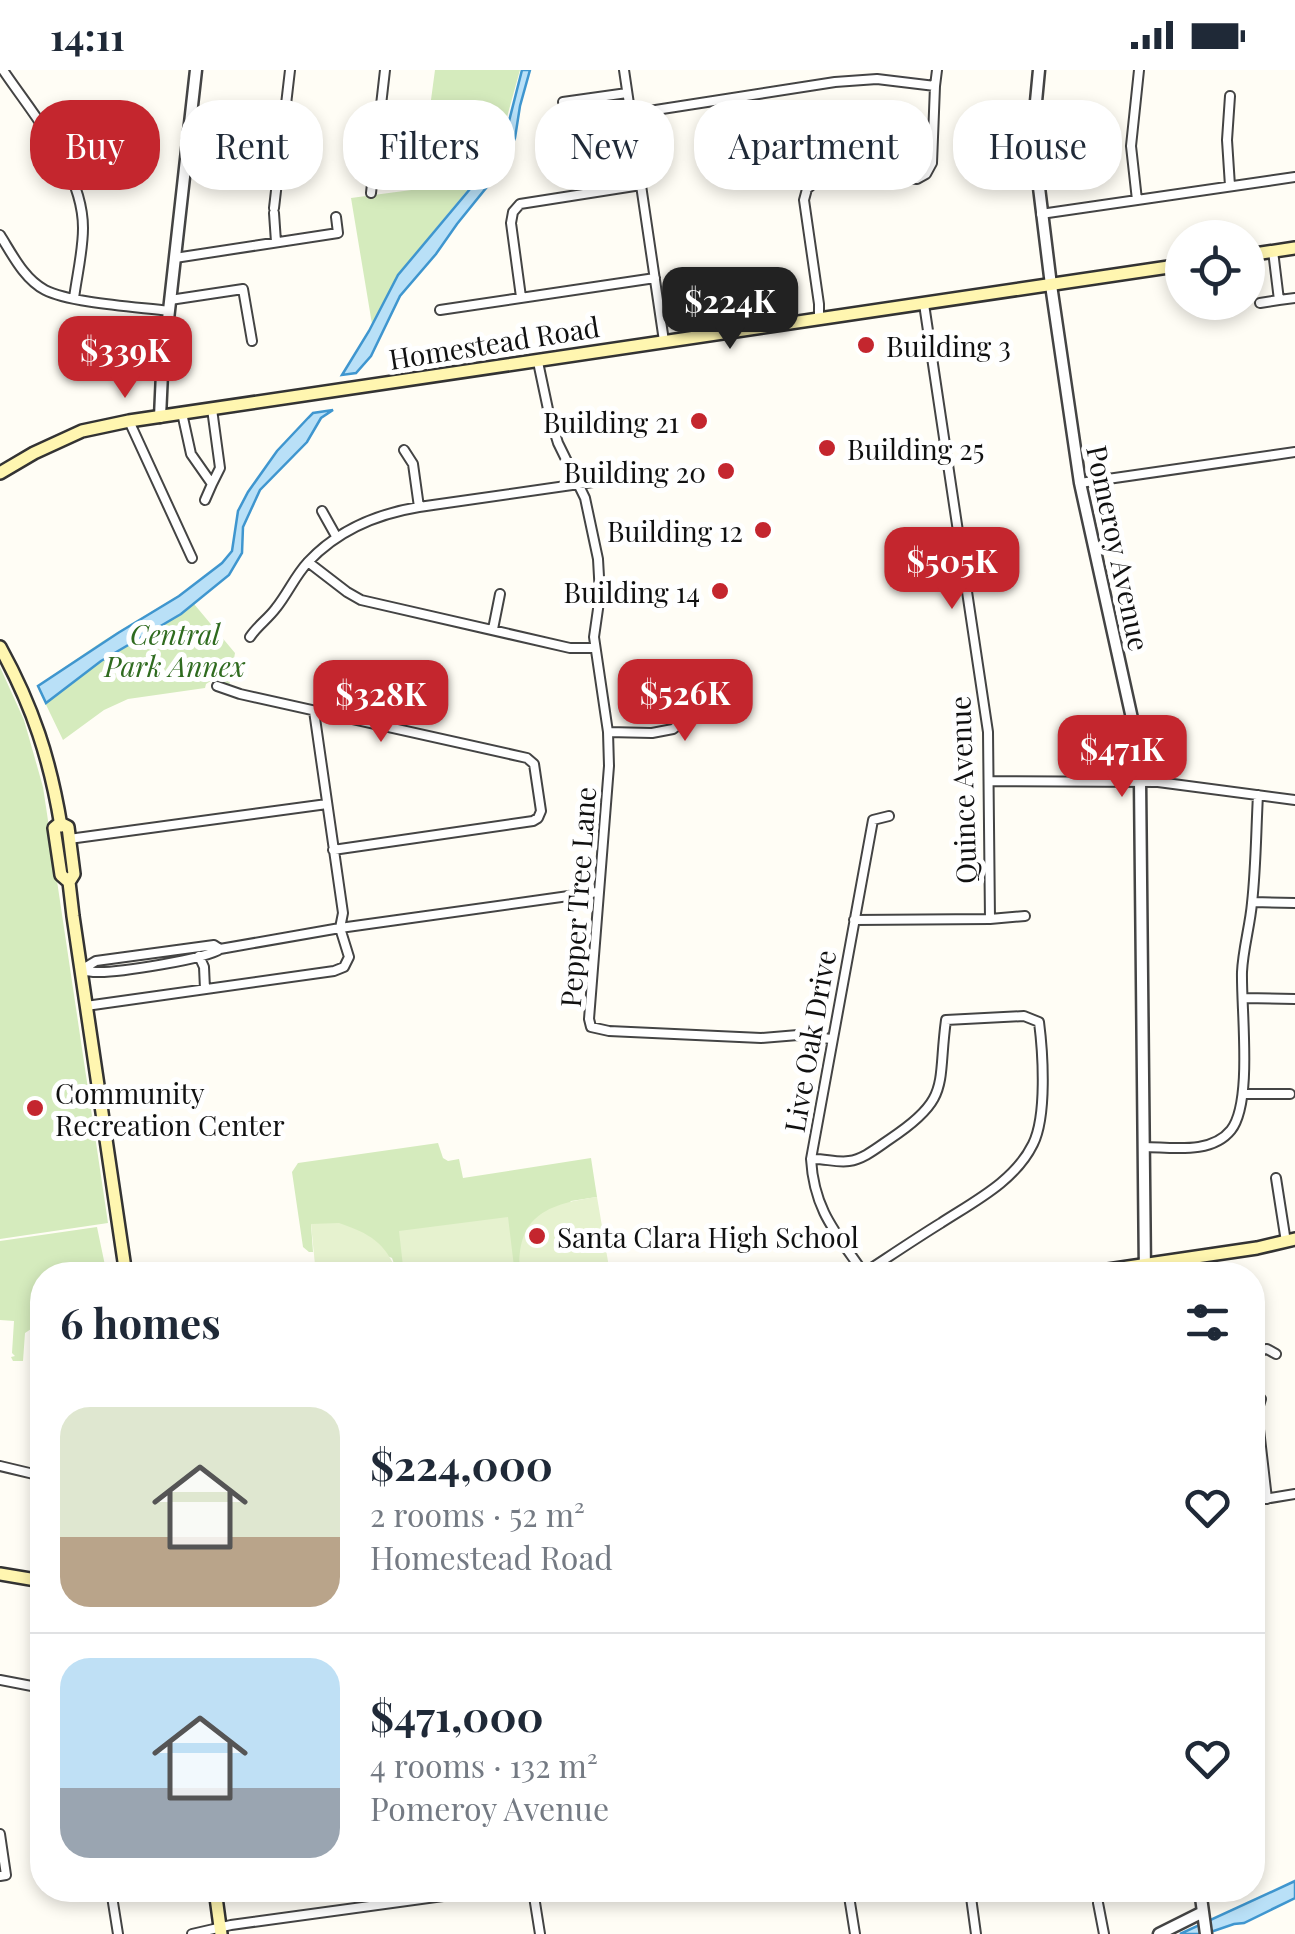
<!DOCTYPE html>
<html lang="en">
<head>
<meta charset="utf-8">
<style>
  :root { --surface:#fff; --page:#f2f2f3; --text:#1f2937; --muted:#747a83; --line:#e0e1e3; --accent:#c4262e }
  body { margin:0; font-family:"Playfair Display",serif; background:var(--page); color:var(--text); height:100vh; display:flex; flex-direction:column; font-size:38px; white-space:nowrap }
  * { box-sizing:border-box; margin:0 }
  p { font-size:32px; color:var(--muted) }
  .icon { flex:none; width:55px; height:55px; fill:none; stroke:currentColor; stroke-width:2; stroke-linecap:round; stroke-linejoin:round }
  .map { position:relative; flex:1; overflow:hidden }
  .drawer { position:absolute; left:30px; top:1192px; width:1235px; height:640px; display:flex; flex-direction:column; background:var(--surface); border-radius:40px; box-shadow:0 5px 15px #0003 }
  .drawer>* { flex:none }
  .hud { position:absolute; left:30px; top:30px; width:1235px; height:90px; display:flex; gap:20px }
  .controls { position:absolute; left:1165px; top:150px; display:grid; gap:20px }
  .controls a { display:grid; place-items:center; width:100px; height:100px; border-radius:50%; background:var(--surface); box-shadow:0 5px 15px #0003; font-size:50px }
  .price { position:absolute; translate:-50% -85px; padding:0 22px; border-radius:20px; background:var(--accent); color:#fff; font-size:32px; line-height:65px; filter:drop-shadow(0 2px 5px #0008) }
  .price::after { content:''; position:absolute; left:50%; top:60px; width:30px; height:22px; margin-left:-15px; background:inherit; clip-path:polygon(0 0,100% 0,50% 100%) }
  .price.selected { background:#222; color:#fff }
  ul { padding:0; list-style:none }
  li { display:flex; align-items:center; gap:30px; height:250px; padding:0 30px }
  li+li { border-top:2px solid var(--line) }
  li span { display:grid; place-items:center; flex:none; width:280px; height:200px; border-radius:30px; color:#555 }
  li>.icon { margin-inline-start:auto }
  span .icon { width:120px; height:120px; fill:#fffc; stroke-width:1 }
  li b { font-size:42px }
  h2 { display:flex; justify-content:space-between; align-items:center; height:120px; padding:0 30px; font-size:42px }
  .tag { padding:0 35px; border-radius:40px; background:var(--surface); box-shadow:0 5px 15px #0003; font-size:35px; line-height:90px }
  .tag.selected { background:var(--accent); color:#fff }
  .status { display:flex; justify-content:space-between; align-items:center; height:70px; padding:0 50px; background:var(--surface); direction:ltr }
  .status svg { height:28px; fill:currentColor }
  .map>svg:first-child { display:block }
  .green { fill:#d5ebbd }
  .pitch { fill:#e6f2cf }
  .water { fill:#b9e0f7; stroke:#3f96cf; stroke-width:2.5 }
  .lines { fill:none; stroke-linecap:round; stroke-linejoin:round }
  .minor-casing { stroke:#444; stroke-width:12 }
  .tertiary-casing { stroke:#444; stroke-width:15 }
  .secondary-casing { stroke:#333; stroke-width:16 }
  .minor { stroke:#fff; stroke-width:8 }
  .tertiary { stroke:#fff; stroke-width:10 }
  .secondary { stroke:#fff6b0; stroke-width:11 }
  .poi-dot { fill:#c4262e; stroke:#fff; stroke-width:4 }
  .labels { text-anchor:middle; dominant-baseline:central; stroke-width:10; stroke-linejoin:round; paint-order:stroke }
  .street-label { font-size:28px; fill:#111; stroke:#fff }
  .poi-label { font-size:28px; fill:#111; stroke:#fff; text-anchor:start }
  .park-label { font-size:28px; font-style:italic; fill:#2f6b1f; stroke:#fff }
</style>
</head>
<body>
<div class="status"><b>14:11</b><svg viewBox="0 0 49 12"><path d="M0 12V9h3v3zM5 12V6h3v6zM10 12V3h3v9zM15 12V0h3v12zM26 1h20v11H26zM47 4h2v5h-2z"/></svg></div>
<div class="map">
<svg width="1295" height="1864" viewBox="0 0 1295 1864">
  <rect width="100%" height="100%" fill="#fffdf5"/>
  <path class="green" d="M435,0H520L501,69L493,89L431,164L372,254L351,128L419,119Z
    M1012,474L1017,510L991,514L990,511L977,516L971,480Z
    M184,522L235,583L229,617L217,607L206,614L205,618L128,629L104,640L63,670L37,616L103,571Z
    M0,597L24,650L43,717L108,1153L0,1169Z
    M438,1073L443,1088L448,1091L459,1089L463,1108L591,1088L597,1127L571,1131L519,1198L520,1205H398L392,1188L311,1154L313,1182H309L303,1177L292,1102L298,1093Z
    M97,1157L107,1205H42V1261L34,1257L25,1263L23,1291H13L11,1287L15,1286L12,1283L14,1251L0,1250V1171Z"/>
  <path class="pitch" d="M597,1127L610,1203L608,1205H520C515,1146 547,1134 597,1127Z
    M508,1147L515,1205H404L399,1161Z
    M339,1153C371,1164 386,1173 398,1205H316L311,1154Z"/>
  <path class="water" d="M522,0H530L520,36L515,68L503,97L457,154L436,184L400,226L371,286L356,303L342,305L369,261L398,205L495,89L507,59Z
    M333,340L321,348L307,372L260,420L243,457L242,483L229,505L181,544L101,591L46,633L38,616L118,563L179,526L222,493L232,481L238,441L248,422L277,381L308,348L313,343Z
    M1295,1811V1828L1244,1853L1234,1854L1205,1864H1180Z"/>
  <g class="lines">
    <g class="minor-casing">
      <path id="minor" d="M3,0C34,46 83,101 83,158C83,181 77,205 74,228
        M624,0L664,271
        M563,32L627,23
        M630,44L835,12L877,9L935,16
        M49,69L89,43
        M1230,116L1227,70L1230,26
        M371,123L385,0
        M1137,130L1131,76L1139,0
        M274,138L290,0
        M274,143L276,172
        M1041,144L1295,107
        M0,165C12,184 24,209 45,220C70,233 138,237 169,241
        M1273,181L1279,230L1295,228
        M175,188L338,163L336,147
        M521,227L511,153L513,142L520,134L641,115
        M170,230L243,219L252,271
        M1260,233L1279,230
        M924,234L988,662L990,849
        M440,240L655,208
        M819,249V234L804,130L807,119L816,111L892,107L917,109L926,104L932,93L935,16L937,0
        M538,292L549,344L558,373L585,428L598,489L600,525L594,567L608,662L609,696L589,949L591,957L609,961L761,968L798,965L831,969
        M182,343L191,384L212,414L220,398L212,339
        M129,351L192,488
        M404,380L413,394L419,437
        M1080,413L1295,382
        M205,430L212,414
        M322,441L336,466
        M308,492L347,522L361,530L570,578H595
        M493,559L500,524
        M250,567C257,556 268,549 276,538C288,523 295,506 308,492C338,460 376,444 419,437L628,407
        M217,616L240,624L527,688L534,694L541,741L538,748L533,751L333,780
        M314,641L343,843L340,858
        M608,662L652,663L673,659L691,645L714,615L738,609
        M989,711L1158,712L1295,730
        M69,769L327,734
        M1253,832L1295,833
        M854,850L990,849L1025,846
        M199,886L204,897L205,919
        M81,900C86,901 91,902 96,902C116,903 207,889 220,879L340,858L597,822
        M81,900L96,891L214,875L220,879
        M1243,928L1295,929
        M86,936L334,901L344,897L349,887L340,858
        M1243,1024H1290
        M1143,1077C1171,1077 1211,1085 1231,1060C1253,1032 1241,940 1242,902C1243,879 1250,856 1252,833C1256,797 1256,761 1258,725
        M811,1089C823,1088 837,1093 849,1091C864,1089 878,1077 890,1069C952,1028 937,1015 946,950L1024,946L1039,952C1043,983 1047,1046 1033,1074C1015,1111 975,1131 941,1153C915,1169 890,1186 864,1203
        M1276,1108L1286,1172
        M865,1205C837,1164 814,1141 811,1089L873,750L889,746
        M1252,1281L1267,1279L1276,1284
        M1261,1329L1257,1342L1267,1429
        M0,1396L42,1406
        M1252,1431L1295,1424
        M0,1610L42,1618
        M0,1764L6,1805L0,1806
        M111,1820L118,1864
        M533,1820L540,1864
        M848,1820L855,1864
        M970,1820L976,1864
        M1098,1833L1104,1864
        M192,1864L231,1855L487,1820"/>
    </g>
    <g class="tertiary-casing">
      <path id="tertiary" d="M1039,0L1035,42L1036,93L1051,215L1080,413L1135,662L1140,711L1145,1205
        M160,347L162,303L196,0
        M1200,1820L1206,1864
        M1159,1864L1203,1842"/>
    </g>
    <g class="secondary-casing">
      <path id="secondary" d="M1248,185L1295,178
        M0,403L34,383L82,361L129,351L1182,195
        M0,577C33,637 50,689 61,756
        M60,753L68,757L74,804L69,812L73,846L126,1205
        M60,753L54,758L61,805L69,812
        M1074,1205L1257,1178L1295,1169
        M0,1504L42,1511
        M215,1820L221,1864"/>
    </g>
    <use href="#minor" class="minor"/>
    <use href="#tertiary" class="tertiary"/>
    <use href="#secondary" class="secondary"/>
  </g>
  <g class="poi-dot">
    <circle cx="866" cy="275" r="10"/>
    <circle cx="699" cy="351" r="10"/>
    <circle cx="827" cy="378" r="10"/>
    <circle cx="726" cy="401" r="10"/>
    <circle cx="763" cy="460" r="10"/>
    <circle cx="720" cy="521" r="10"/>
    <circle cx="35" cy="1038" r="10"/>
    <circle cx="537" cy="1166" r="10"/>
  </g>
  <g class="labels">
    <g class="street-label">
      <text transform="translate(494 272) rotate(-9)">Homestead Road</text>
      <text transform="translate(1119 478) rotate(78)">Pomeroy Avenue</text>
      <text transform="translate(962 720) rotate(-92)">Quince Avenue</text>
      <text transform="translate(577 827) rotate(-86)">Pepper Tree Lane</text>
      <text transform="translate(809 971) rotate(-80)">Live Oak Drive</text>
    </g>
    <g class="poi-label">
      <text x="886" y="275">Building 3</text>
      <text x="679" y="351" text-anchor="end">Building 21</text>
      <text x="847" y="378">Building 25</text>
      <text x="706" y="401" text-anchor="end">Building 20</text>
      <text x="743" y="460" text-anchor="end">Building 12</text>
      <text x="700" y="521" text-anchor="end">Building 14</text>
      <text x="55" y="1022">Community<tspan x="55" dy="32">Recreation Center</tspan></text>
      <text x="557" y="1166">Santa Clara High School</text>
    </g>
    <g class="park-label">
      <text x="175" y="563">Central<tspan x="175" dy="32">Park Annex</tspan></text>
    </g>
  </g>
</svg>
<div class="controls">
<a><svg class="icon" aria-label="locate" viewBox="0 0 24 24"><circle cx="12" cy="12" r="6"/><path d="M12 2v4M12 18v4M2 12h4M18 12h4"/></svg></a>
</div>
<b class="price selected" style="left:730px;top:282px">$224K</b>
<b class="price" style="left:125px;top:331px">$339K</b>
<b class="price" style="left:952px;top:542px">$505K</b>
<b class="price" style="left:685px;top:674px">$526K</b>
<b class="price" style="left:381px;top:675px">$328K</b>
<b class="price" style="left:1122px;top:730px">$471K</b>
<div class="hud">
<a class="tag selected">Buy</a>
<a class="tag">Rent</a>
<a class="tag">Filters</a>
<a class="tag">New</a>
<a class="tag">Apartment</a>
<a class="tag">House</a>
</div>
<section class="drawer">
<h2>6 homes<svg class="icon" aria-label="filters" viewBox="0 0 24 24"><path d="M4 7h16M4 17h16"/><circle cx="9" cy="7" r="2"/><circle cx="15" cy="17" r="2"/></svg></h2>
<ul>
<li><span style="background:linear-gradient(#dfe7d0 65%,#b9a48a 0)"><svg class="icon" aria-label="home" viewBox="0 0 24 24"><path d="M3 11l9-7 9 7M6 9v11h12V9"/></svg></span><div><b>$224,000</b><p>2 rooms · 52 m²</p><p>Homestead Road</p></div><svg class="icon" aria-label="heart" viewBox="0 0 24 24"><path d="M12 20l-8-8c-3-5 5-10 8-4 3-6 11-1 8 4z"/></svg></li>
<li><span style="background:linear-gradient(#bfe0f5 65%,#9aa5b1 0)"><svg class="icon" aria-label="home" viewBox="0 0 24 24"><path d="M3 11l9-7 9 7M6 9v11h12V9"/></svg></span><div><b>$471,000</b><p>4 rooms · 132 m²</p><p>Pomeroy Avenue</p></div><svg class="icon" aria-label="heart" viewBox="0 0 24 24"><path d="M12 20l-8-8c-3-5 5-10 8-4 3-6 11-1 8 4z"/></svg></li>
</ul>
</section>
</div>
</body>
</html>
